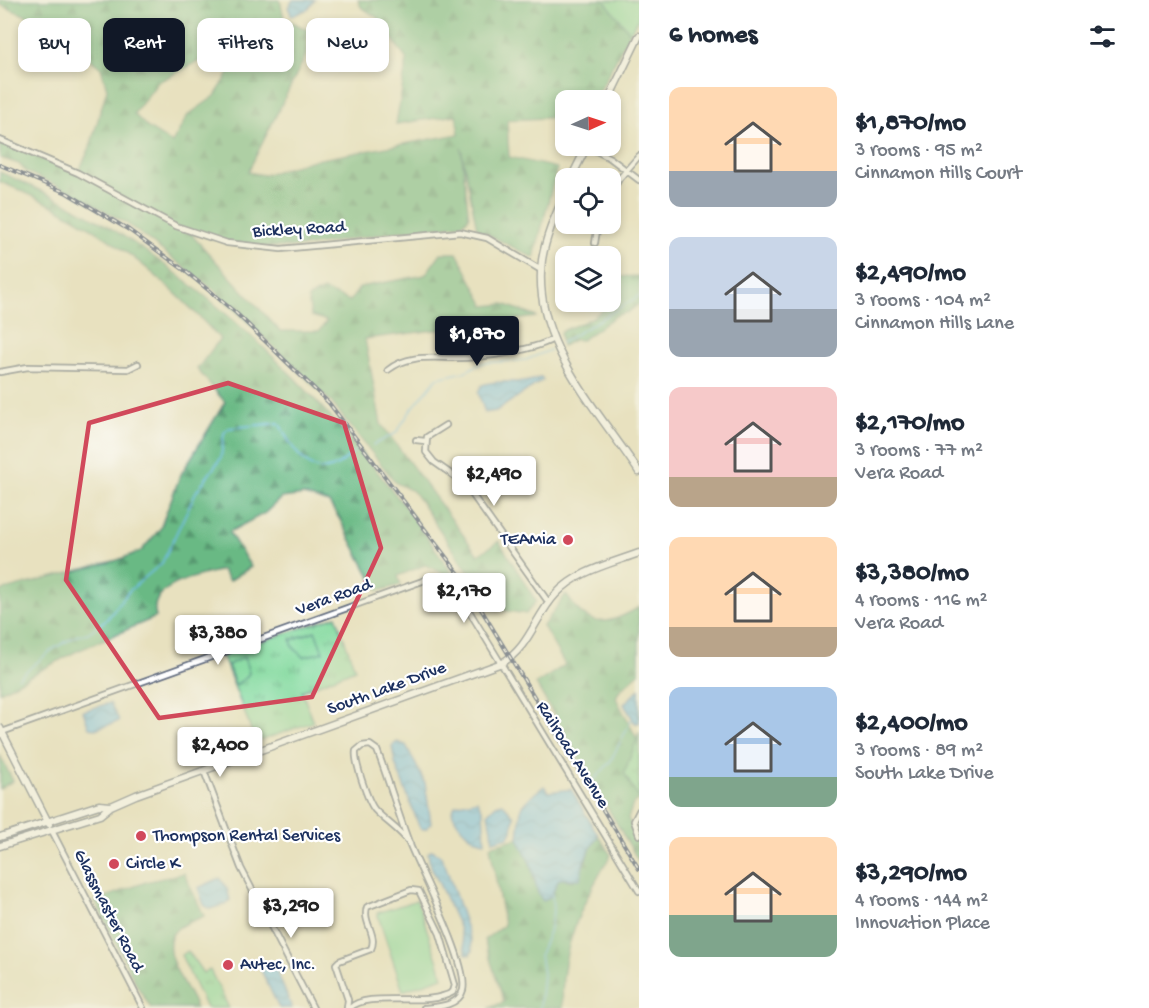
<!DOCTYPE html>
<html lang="en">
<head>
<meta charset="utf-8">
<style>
  :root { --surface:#fff; --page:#f6f6f7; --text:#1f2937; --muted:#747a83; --accent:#111827 }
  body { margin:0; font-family:"Gochi Hand",sans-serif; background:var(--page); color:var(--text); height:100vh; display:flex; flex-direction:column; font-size:22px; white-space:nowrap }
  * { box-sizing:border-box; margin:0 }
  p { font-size:20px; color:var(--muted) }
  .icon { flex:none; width:33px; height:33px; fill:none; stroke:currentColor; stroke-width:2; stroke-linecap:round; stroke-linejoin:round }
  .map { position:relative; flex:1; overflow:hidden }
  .drawer { display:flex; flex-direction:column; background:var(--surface); width:510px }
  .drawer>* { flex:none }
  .guide { position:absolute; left:18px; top:18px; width:531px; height:54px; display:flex; gap:12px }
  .needle { width:39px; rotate:87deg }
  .buttons { position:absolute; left:555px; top:90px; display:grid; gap:12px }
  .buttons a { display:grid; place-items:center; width:66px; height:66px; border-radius:12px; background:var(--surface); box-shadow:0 3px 9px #0003; font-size:30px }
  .price { position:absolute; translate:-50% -51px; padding:0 14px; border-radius:6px; background:#fff; color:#222; font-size:20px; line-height:39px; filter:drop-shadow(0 2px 3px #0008) }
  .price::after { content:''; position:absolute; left:50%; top:36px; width:18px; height:14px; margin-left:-9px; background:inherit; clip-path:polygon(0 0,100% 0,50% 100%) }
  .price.current { background:var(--accent); color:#fff }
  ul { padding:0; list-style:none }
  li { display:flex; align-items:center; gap:18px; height:150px; padding:0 30px }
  li span { display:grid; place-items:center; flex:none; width:168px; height:120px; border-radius:12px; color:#555 }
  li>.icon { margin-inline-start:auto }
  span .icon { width:72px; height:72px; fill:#fffc; stroke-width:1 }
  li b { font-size:26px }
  h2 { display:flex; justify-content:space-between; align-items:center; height:72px; padding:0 30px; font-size:26px }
  .chip { padding:0 21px; border-radius:12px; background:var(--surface); box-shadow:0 3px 9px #0003; font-size:21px; line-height:54px }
  .chip.current { background:var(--accent); color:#fff }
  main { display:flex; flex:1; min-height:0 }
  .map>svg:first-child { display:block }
  .grass { fill:url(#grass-tufts); stroke:#4e847e; stroke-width:1.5 }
  .forest { fill:url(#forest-firs); stroke:#427471; stroke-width:1.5; fill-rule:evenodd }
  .park { fill:#82d99d; stroke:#4e847e; stroke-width:1.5 }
  .water { fill:url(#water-waves); stroke:#4676a4; stroke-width:1.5 }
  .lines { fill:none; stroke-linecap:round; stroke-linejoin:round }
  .stream { stroke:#72beeb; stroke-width:1.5 }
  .street-casing { stroke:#636d80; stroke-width:8 }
  .secondary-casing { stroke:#636d80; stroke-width:9 }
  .street { stroke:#fff; stroke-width:4.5 }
  .secondary { stroke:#fff; stroke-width:6 }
  .rail-casing { stroke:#1b2f5e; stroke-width:4 }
  .rail { stroke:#fff; stroke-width:1.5; stroke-dasharray:4.5; stroke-linecap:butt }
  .marked { fill:none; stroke:#d1495b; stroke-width:4.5; stroke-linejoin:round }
  .poi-dot { fill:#d1495b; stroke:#fff; stroke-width:2 }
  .labels { text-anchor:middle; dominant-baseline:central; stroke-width:4.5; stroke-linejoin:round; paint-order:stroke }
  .street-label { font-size:18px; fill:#1b2f5e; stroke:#fff }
  .poi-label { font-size:18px; fill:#1b2f5e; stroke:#fff; text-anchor:start }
</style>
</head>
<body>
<main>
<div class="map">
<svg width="639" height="1008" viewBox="0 0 639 1008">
  <defs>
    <pattern id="grass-tufts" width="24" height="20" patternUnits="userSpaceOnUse" patternTransform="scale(1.5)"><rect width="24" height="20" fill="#82d99d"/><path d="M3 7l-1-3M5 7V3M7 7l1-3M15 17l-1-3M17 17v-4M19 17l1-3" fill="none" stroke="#6ab083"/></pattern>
    <pattern id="forest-firs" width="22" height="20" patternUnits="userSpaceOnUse" patternTransform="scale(1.5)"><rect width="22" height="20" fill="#69b984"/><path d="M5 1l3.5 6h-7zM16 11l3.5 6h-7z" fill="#56976f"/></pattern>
    <pattern id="water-waves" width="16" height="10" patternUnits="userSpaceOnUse" patternTransform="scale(1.5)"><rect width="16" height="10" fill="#72beeb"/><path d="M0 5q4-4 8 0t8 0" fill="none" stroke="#5d9bc2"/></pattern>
  </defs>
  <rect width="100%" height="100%" fill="#fff"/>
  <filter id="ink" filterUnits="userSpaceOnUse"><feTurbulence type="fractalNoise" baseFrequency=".0167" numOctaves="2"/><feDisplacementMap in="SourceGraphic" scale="12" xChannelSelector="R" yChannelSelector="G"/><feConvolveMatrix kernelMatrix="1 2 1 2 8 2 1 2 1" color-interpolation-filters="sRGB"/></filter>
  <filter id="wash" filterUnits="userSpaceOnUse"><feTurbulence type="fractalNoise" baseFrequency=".008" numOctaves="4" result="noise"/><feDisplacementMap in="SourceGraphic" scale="24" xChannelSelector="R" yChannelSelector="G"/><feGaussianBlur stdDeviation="1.35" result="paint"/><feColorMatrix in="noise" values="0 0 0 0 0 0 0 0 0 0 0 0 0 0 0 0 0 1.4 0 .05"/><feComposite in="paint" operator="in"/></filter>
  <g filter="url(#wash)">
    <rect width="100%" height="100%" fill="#e8e1bf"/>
    <path class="grass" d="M336,616L355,669L302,691L313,722L256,742L222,655Z
      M639,732V799L624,773Z
      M188,951L203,973L210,970L229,1008H206L181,955Z"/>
    <path class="forest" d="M0,0H280L284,18L308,30L306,55L248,172L264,175L310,161L459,134L456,115L396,124L407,60L378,18L361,7L358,0H604L630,32L595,100H566L565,117L507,120L509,157L557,168L534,258L477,229L461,148L469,218L460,225L394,232L304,247H245L190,233L280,331H319L327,321L311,316L308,298L323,290L350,301L360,287L425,275L441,253H457L485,306L504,304L537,317L365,339L381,424L478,555L499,541L536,601L526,614L494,609L413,491L396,483L331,402L214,290L126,223L70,191L26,172L19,164L0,158V140L78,173L90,147L107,89L101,68L49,25L0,5ZM217,52L230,72L215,96L188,115L172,143L148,128L134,114L158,82Z
      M0,172C47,193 94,215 137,245C264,332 371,451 456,579L425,565L398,576L401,585L378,591L339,518L329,503L304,495L281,498L265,513L229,532L251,567L229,581L222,570C200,576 146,584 156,617L75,652L0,692V591L118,560L141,551L160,529L180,476L225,402L197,369L220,339C157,269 89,217 0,182Z
      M639,276V304L628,312L617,315L582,340H574L562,346L560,332L590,319L614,302L615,277Z
      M566,594C587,629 607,627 639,607V673L619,691L616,698L637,739L624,773L639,799L633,804L628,819L639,838V862L536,684L565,665L543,626Z
      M0,755L13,781L0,789Z
      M598,835L611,855C582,902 558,952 563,1008H489L504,1002L484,940L504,925L490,846L518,838L531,865L538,893L551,896L559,878L573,881C586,868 587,850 598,835Z
      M184,873L204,916C196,920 185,923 178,928C154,948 188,986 196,1008H151L137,986L95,901L146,882Z"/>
    <path class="park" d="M604,0H639V18L630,32Z
      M315,631L323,652L303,657L293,647L291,640Z
      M244,657L249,673L246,678L235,685L228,665Z
      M417,900L443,977L403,991L377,913Z"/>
    <path class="water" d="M293,0H315L308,9L292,16L288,7Z
      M541,377L543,380L496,411L485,413L478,392L482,385C503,377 522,387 541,377Z
      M639,689V723H635L624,704Z
      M110,703L119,720L117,722L95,729L89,728L83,711Z
      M397,742L406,745L425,783L431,823L426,829H421L419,826L395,763L392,746Z
      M544,786L548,792L571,789L598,835L584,860L580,879H559L551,896L543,901L538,893L531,865L518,838L521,809L529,798Z
      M477,800L483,811L485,842C471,841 457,825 452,812L455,805Z
      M502,803L514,816L512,831L508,837L493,841L488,813L496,805Z
      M432,850L440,855L445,864L471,941L472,951L470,955L466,954L459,927L430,864L428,853Z
      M220,878L227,888L230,900L226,904L210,909L204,905L198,888Z
      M270,962H273L292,1008H279L260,968Z"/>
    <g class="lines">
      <path class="stream" d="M561,343L639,296
        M373,445L396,433L411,410L437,378L464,372L482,363L526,360L550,350
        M18,678L53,649L76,636L88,633L107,619L129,591L162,563L196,492L221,458L224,433L229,428L279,423C288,441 306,476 331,468C342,465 349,455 358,449
        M593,781L610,762L632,719
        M540,1008L543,974L540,954L549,932L553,912L552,894"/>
    </g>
  </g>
  <g filter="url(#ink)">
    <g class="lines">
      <g class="street-casing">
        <path id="street" d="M0,140L78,173L176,226L227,243L281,249L460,232L487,238L541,270
          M586,146L610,158L639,180
          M610,195L619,179L639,156
          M595,243L598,224
          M388,370C408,354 432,358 456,358C481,358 532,351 553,339
          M0,372L28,367L128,369L138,364
          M446,425L427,437L426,452L434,462L464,483L549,603
          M416,440L425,441
          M2,732L428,579H442L454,586L639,891
          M204,771L241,868L313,1008
          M639,811L634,821L639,835
          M51,829L143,1008
          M410,844C401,830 386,822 375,810C368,802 354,761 356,751L362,746L370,745L377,750C389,781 398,814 410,845C421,872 469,965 463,990C459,1006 437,1007 424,1008
          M347,1008L348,1000L336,964L339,961L371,949C378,935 362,922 367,907L411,890L419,891L440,934L455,985L453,992C427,1008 368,990 350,1008"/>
      </g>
      <g class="secondary-casing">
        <path id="secondary" d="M608,100L639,36
          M571,178L587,146
          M566,191C556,214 546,235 542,260C531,342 598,409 639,472
          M0,728L49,824
          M0,837L99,805L111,806
          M0,846L100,815L111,806L136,795L502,663C530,647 535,616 556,594C577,571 610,564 639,553"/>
      </g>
      <use href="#street" class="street"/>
      <use href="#secondary" class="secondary"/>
      <g class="rail-casing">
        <path id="rail" d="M0,165L67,193L129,230L184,270L236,313L329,403L462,578L639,869"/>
      </g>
      <use href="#rail" class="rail"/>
    </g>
  </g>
  <path d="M0 0H639V1008H0ZM228,383L344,423L381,548L312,697L159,718L66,580L89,423Z" fill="#e8e1bf" fill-opacity=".55" fill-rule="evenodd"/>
  <path class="marked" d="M228,383L344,423L381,548L312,697L159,718L66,580L89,423Z"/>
  <g class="poi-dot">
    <circle cx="568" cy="540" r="6"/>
    <circle cx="141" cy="836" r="6"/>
    <circle cx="114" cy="864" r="6"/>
    <circle cx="228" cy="965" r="6"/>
  </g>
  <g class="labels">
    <g class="street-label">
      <text transform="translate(299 230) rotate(-3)">Bickley Road</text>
      <text transform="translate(334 598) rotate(-20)">Vera Road</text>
      <text transform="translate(387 689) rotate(-20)">South Lake Drive</text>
      <text transform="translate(572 755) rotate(58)">Railroad Avenue</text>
      <text transform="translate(108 911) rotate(63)">Glassmaster Road</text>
    </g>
    <g class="poi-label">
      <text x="556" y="540" text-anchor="end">TEAMia</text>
      <text x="153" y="836">Thompson Rental Services</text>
      <text x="126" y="864">Circle K</text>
      <text x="240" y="965">Avtec, Inc.</text>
    </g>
  </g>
</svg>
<div class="buttons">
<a><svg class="needle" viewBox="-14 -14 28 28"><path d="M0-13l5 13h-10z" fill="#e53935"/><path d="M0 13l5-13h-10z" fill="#747a83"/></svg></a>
<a><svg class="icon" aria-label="locate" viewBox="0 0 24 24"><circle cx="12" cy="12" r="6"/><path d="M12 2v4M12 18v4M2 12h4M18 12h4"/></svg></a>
<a><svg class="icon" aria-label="layers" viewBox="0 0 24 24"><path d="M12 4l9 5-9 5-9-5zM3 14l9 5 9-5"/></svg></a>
</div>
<b class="price current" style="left:477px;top:367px">$1,870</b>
<b class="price" style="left:494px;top:507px">$2,490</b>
<b class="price" style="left:464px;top:624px">$2,170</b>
<b class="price" style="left:218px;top:666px">$3,380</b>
<b class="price" style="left:220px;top:778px">$2,400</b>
<b class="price" style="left:291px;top:939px">$3,290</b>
<div class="guide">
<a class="chip">Buy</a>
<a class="chip current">Rent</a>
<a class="chip">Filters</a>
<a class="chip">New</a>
</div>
</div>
<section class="drawer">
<h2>6 homes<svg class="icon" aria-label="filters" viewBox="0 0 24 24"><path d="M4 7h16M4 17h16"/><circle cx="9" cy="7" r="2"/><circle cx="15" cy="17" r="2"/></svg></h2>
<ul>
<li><span style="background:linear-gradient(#ffd9b3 70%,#9aa5b1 0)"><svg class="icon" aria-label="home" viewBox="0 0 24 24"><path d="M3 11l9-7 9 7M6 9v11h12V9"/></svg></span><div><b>$1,870/mo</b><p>3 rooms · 95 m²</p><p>Cinnamon Hills Court</p></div></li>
<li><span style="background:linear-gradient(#c9d6e8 60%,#9aa5b1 0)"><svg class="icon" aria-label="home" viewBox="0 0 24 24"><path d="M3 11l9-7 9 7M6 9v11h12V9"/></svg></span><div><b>$2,490/mo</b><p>3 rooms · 104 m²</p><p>Cinnamon Hills Lane</p></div></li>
<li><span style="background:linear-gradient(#f6c9c9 75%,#b9a48a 0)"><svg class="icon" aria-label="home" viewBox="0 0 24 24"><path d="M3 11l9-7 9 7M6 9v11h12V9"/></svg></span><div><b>$2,170/mo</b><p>3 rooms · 77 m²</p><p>Vera Road</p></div></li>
<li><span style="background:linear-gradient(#ffd9b3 75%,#b9a48a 0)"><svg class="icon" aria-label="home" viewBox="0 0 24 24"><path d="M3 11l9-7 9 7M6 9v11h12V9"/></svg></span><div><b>$3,380/mo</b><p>4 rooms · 116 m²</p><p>Vera Road</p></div></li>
<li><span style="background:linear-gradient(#a9c7e8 75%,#7fa58c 0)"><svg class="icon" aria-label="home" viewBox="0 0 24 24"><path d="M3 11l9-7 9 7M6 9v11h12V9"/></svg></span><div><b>$2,400/mo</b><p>3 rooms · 89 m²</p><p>South Lake Drive</p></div></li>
<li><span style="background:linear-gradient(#ffd9b3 65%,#7fa58c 0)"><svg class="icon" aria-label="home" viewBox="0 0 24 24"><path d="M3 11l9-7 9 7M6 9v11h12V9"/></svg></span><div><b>$3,290/mo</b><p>4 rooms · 144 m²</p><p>Innovation Place</p></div></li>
</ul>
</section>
</main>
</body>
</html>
